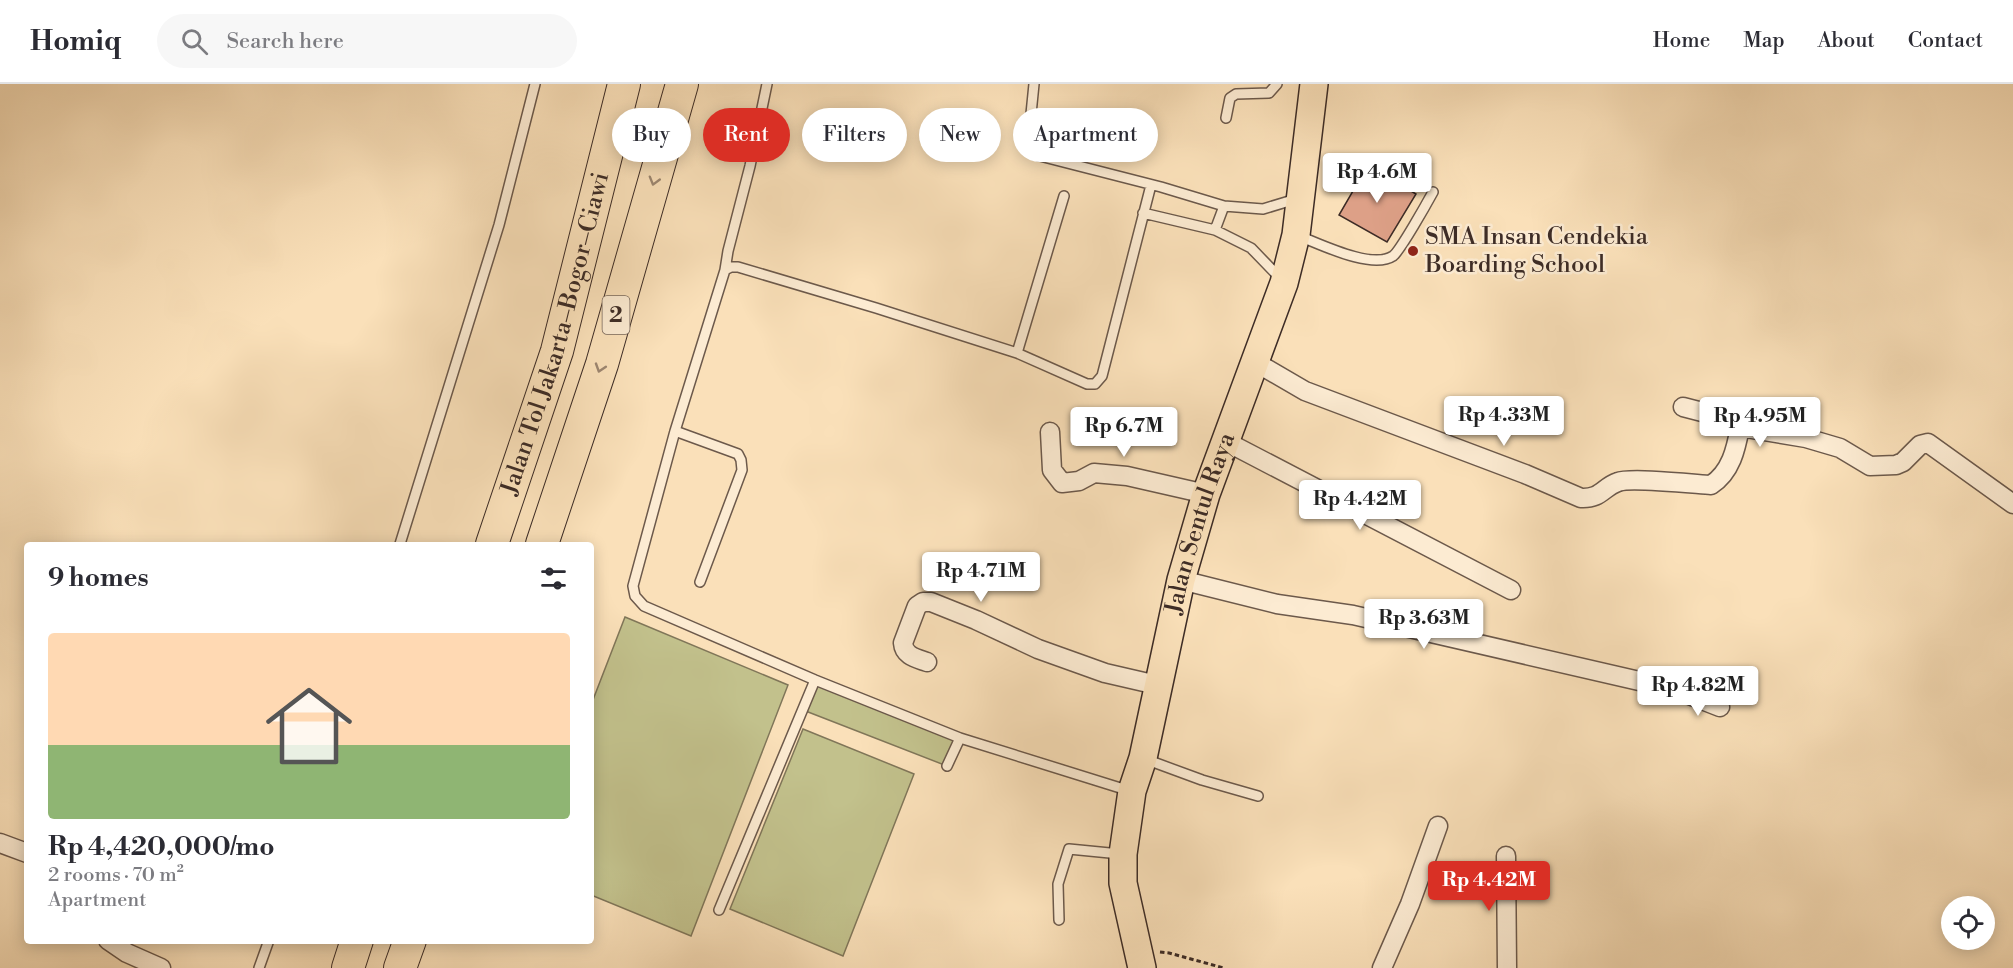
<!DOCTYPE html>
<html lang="en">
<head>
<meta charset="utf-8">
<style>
  :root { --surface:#fff; --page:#f7f7f7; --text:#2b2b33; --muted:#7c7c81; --line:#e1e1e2; --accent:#d93025 }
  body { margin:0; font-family:"Libre Bodoni",serif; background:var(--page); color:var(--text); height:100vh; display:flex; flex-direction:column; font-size:22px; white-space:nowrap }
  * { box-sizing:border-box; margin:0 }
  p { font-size:20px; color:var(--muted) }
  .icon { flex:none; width:33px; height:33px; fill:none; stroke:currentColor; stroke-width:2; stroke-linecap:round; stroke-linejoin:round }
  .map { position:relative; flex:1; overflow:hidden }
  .panel { position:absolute; left:24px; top:458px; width:570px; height:402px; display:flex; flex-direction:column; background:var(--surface); border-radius:6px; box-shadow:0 3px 15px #0003 }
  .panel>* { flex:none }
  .guide { position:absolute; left:612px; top:24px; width:570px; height:54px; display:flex; gap:12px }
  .buttons { position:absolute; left:1941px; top:812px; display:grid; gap:12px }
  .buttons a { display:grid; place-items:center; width:54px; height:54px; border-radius:50%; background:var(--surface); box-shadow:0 3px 15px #0003; font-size:30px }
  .price { position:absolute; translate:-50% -51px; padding:0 14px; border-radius:6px; background:#fff; color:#222; font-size:20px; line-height:39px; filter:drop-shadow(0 2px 3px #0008) }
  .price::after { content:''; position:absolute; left:50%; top:36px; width:18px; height:14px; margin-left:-9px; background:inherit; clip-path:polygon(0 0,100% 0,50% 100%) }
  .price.on { background:var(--accent); color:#fff }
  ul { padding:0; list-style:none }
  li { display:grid; align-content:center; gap:12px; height:318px; padding:0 24px }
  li+li { border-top:2px solid var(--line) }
  li span { display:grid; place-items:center; height:186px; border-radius:6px; color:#555 }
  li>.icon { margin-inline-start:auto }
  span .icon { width:108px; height:108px; fill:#fffc; stroke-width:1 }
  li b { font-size:26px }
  h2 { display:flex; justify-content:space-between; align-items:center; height:72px; padding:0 24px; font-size:26px }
  .chip { padding:0 21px; border-radius:27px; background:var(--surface); box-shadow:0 3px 15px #0003; font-size:21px; line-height:54px }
  .chip.on { background:var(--accent); color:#fff }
  header { display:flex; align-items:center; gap:36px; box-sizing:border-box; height:84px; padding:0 30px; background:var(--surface); border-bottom:2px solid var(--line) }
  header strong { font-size:28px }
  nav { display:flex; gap:33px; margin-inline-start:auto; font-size:21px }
  .search { width:420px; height:54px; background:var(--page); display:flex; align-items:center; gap:15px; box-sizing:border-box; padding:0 21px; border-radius:33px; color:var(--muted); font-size:22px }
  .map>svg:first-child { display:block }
  .green { fill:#c2c18c; stroke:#807659; stroke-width:1.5 }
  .building { fill:#dda087; stroke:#3d2c26; stroke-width:1.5 }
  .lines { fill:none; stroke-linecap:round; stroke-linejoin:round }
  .service-casing { stroke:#6c594b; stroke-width:12 }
  .minor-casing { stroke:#6c594b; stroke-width:21 }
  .primary-casing { stroke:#3d2c26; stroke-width:30 }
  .motorway-casing { stroke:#3d2c26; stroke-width:34 }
  .path { stroke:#3d2c26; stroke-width:3; stroke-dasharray:4.5 3; stroke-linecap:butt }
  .service { stroke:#fcebd2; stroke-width:9 }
  .minor { stroke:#fcebd2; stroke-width:18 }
  .primary { stroke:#fae0b9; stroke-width:27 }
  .motorway { stroke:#fae0b9; stroke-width:32 }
  .oneway { stroke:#9c8670 }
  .poi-dot { fill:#8f2418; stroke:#fcebd2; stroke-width:2 }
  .labels { text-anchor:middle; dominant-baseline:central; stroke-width:5; stroke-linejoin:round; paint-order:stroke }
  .shield { fill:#fcebd2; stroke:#76655a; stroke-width:1.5 }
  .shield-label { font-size:22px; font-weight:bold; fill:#3d2c26 }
  .poi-label { font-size:24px; fill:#3d2c26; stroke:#fcebd2; text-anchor:start }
  .street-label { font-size:24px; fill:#3d2c26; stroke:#fcebd2 }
</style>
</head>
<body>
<header>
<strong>Homiq</strong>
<div class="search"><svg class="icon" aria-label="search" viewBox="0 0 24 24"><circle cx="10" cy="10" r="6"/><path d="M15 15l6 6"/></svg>Search here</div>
<nav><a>Home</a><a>Map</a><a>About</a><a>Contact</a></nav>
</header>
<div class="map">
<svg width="2013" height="884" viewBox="0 0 2013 884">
  <rect width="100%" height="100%" fill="#fae0b9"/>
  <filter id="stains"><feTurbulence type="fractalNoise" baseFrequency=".00333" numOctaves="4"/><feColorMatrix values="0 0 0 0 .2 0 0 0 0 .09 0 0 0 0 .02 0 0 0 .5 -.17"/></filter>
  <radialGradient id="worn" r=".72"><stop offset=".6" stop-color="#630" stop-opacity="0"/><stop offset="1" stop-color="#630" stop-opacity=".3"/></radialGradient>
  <path class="green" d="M625,533L788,601L691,852L591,811V621Z
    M815,596L960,654L947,682L803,626Z
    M803,645L914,690L843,872L730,825Z"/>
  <path class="building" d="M1368,81L1416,110L1387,158L1339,131Z"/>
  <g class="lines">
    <g class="service-casing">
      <path id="service" d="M1034,0L1028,60L1032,70L1161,103L1224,122L1263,125L1296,115
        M1226,34L1230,14L1236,10L1269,9L1277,0
        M1143,129L1215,146L1251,164L1281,195
        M1215,146L1224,122
        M1299,152C1320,160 1372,186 1393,172C1400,167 1427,119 1433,108
        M725,186L728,167L750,82L767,0
        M1017,269L1064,112
        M675,347L738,370L741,376L742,386L700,498
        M400,460L499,141L535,0
        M1145,675L1202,696L1258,712
        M947,682L960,654
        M1130,707L960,654L815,596L644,522L635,512L633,502L675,347L725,186L731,183H738L876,224L1017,269L1087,300H1095L1102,292L1151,101
        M719,826L815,596
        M1059,836L1058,800L1069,765L1120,770
        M259,884L269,856"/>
    </g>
    <g class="minor-casing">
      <path id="minor" d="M1255,278L1305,307L1525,390L1581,414C1601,415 1603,403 1618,398C1630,393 1695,400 1711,401C1731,388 1736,365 1740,343
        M1683,323L1714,331L1740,343L1806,354L1840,364L1870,382L1896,381L1903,378L1920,361L1928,359L2013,420
        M1050,348L1052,386L1062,399L1079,397L1094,389L1127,392L1206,410
        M1225,357L1511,506
        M1181,496L1277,520L1353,531L1674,605L1720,623
        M927,578C916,574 904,572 903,559L917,522L923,518H931L976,536L1038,565L1105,589L1157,601
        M0,759L27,769
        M1506,772L1507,884
        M108,856L127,869L161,884
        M1382,884L1410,820L1438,742"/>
    </g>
    <g class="primary-casing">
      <g id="primary">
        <path id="s1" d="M1142,884L1123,799V770L1132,707L1143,674L1181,496L1206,410L1284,199L1296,151L1314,0"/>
      </g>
    </g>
    <g class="motorway-casing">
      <g id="motorway">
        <path id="s2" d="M492,460L557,267L624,0"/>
        <path d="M542,460L602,280L682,0"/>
        <path d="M348,884L357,856"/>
        <path d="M400,884L410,856"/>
      </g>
    </g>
    <path class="path" d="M1160,868L1169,869L1224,884"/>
    <use href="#service" class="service"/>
    <use href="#minor" class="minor"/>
    <use href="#primary" class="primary"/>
    <use href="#motorway" class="motorway"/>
  </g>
  <defs><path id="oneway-chevron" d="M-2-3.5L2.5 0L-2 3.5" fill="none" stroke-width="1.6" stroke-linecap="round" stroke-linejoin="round" transform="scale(1.5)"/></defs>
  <g class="oneway">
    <use href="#oneway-chevron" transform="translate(654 97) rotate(106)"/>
    <use href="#oneway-chevron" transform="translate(600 284) rotate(108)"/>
  </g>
  <circle class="poi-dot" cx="1413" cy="167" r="6"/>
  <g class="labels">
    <rect class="shield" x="602.5" y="212" width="27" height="38" rx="4.5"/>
    <g class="shield-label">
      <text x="616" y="231">2</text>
    </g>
    <g class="poi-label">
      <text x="1425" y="153">SMA Insan Cendekia<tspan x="1425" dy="28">Boarding School</tspan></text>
    </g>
    <g class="street-label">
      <text stroke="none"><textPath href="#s2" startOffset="220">Jalan Tol Jakarta–Bogor–Ciawi</textPath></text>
      <text stroke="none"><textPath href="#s1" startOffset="456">Jalan Sentul Raya</textPath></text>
    </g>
  </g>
  <rect width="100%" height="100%" filter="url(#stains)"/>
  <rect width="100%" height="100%" fill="url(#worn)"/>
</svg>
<div class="buttons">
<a><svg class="icon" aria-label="locate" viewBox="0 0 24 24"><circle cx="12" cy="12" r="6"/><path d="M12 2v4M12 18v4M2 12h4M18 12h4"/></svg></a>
</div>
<b class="price" style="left:1377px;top:120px">Rp 4.6M</b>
<b class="price" style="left:1504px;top:363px">Rp 4.33M</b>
<b class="price" style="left:1760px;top:364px">Rp 4.95M</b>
<b class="price" style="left:1124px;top:374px">Rp 6.7M</b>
<b class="price" style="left:1360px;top:447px">Rp 4.42M</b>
<b class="price" style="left:981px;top:519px">Rp 4.71M</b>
<b class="price" style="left:1424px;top:566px">Rp 3.63M</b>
<b class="price" style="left:1698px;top:633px">Rp 4.82M</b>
<b class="price on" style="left:1489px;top:828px">Rp 4.42M</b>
<div class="guide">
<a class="chip">Buy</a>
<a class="chip on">Rent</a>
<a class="chip">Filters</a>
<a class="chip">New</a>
<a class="chip">Apartment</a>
</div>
<section class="panel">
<h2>9 homes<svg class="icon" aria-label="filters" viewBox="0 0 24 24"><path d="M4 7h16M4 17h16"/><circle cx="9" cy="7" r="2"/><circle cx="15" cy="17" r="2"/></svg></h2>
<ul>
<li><span style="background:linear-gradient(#ffd9b3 60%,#8fb573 0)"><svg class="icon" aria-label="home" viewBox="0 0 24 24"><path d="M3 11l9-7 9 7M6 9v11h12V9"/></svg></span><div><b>Rp 4,420,000/mo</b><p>2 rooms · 70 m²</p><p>Apartment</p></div></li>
</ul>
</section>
</div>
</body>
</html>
